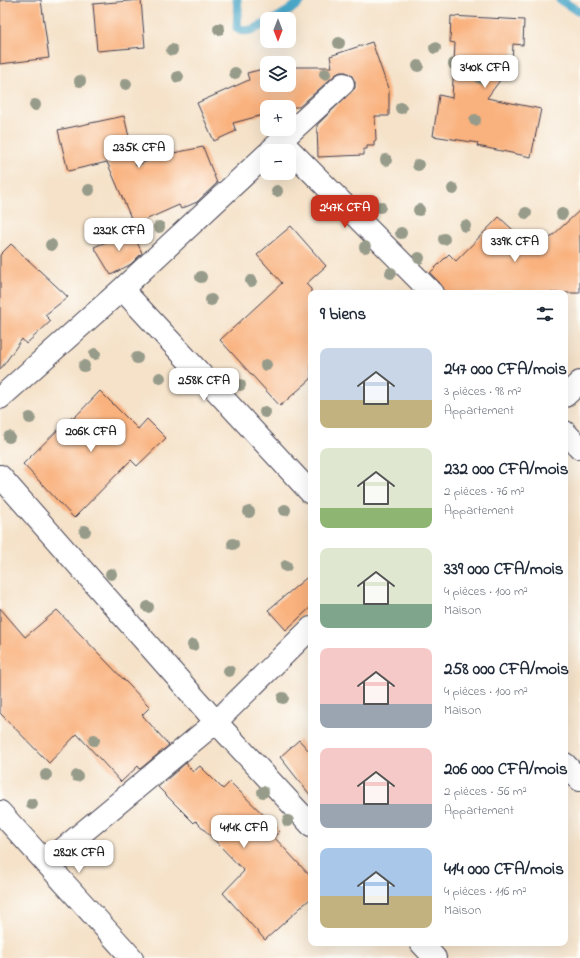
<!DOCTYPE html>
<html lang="fr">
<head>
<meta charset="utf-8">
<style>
  :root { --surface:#fff; --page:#f6f6f7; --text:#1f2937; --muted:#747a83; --accent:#c8321e }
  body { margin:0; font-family:"Indie Flower",sans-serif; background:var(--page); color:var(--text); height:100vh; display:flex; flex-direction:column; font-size:15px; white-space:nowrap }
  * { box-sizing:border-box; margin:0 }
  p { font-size:13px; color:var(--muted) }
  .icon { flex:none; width:22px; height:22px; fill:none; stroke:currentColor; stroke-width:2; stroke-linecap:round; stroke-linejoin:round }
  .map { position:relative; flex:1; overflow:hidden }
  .details { position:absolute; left:308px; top:290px; width:260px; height:656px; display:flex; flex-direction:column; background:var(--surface); border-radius:8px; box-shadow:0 4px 16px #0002 }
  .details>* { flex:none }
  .needle { width:26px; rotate:180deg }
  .buttons { position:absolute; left:260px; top:12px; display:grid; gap:8px }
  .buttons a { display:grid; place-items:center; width:36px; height:36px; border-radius:8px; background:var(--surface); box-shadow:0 4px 16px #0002; font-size:20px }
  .price { position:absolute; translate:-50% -34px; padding:0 9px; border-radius:8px; background:#fff; color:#222; font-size:13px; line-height:26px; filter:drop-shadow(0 1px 2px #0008) }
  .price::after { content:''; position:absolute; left:50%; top:24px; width:12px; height:9px; margin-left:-6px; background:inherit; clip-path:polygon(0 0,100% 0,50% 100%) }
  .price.selected { background:var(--accent); color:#fff }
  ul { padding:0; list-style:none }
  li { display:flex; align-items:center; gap:12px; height:100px; padding:0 12px }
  li span { display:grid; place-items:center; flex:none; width:112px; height:80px; border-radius:8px; color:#555 }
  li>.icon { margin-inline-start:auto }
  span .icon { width:48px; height:48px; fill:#fffc; stroke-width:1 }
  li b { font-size:17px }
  h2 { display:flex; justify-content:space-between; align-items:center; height:48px; padding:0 12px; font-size:17px }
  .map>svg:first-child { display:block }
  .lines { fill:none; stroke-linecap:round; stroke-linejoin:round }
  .stream { stroke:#48a6c7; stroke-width:9 }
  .building { fill:#f9b17d }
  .street-casing { stroke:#423f50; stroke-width:24 }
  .street { stroke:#fff; stroke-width:22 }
  .tree { fill:#979b8a }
</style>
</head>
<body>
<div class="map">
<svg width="580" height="958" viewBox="0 0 580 958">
  <rect width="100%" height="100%" fill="#fdfcf7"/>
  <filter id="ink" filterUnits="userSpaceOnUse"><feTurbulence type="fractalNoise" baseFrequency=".025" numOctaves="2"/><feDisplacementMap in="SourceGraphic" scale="8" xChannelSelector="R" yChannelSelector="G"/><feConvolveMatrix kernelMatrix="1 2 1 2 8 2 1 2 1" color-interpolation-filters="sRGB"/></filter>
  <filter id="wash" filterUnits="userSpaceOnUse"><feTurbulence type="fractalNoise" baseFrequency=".012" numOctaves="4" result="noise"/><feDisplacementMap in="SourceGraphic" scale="16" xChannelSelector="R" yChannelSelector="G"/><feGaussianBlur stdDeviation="0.9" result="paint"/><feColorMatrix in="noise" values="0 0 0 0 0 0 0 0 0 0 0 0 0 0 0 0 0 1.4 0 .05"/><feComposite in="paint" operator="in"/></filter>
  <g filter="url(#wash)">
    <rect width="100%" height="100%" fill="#f5e2c9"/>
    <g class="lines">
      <path class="stream" d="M237,0L238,10L237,28C245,35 259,27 267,23
        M560,0L580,12
        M275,19L290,10L302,0"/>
    </g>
    <g id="blocks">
      <path class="building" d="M0,0H41L49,58L0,64Z
        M141,0L145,47L97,51L93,4Z
        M451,16L524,20L523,45L513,44L512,64L487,98L541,109L531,157L477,146L478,143L433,136L439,95L452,98L455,43L450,42Z
        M372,42L389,91V116H375L376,141H374V146H367V149H364V155L318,157L317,125L355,88V82L352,76L346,72H340L335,75L299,107H267V114L233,123L236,131L214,141L197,103L249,80L247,73L267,68V85H289V67H332L330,56Z
        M124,116L136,166L159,156L203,147L217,183L197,202L181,209L179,205L134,225L107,162L68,171L58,130Z
        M580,210V293H444L441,284L430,273L449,254L456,261L499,217L536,251Z
        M291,226L326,266L306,284L311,289V379L280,406L220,340L282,283L257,255Z
        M132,231L142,253L131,264L111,275L94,247Z
        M11,244L68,297L45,315L51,321L26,344L22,339L0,370V255Z
        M100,391L138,429L147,419L166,438L137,466L131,460L74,518L23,464L72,416L74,418Z
        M311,574V607L286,630L268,610Z
        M0,608L25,637L57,610L150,707L142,715L169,745L140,769L138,766L121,782L77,734L49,763L0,713Z
        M299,740L311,753V796L280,757Z
        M186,763L193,772L200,766L223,789L230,782L280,831L274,837L311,877V898L265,940L223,893L244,871L196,821L194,823L158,787Z"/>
    </g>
  </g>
  <g filter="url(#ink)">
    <use href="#blocks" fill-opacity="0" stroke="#423f50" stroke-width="1"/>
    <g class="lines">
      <g class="street-casing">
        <path id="street" d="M281,141L432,293
          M271,150L343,84
          M122,289L311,493
          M565,396L580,382
          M0,398L122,289L267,154
          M565,432L580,448
          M0,476L216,722L311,825
          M565,764L580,780
          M0,812L132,958
          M46,863L216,722L311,628
          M421,943L435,958"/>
      </g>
      <use href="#street" class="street"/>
    </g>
    <g class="tree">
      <circle cx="219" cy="29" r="6"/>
      <circle cx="339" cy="43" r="6"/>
      <circle cx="435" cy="48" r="6"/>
      <circle cx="172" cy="50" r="6"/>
      <circle cx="454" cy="64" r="6"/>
      <circle cx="418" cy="66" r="6"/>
      <circle cx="235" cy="73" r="6"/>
      <circle cx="325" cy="74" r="6"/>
      <circle cx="178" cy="77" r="6"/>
      <circle cx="480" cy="78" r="6"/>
      <circle cx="80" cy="81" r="6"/>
      <circle cx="126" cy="84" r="6"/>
      <circle cx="35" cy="105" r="6"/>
      <circle cx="401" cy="108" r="6"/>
      <circle cx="475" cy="120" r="6"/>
      <circle cx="386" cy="160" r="6"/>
      <circle cx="418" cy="165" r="6"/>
      <circle cx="453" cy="189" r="6"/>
      <circle cx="89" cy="190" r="6"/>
      <circle cx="277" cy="191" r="6"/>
      <circle cx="380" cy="207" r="6"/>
      <circle cx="419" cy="210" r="6"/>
      <circle cx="526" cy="213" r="6"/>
      <circle cx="562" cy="214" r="6"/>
      <circle cx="465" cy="226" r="6"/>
      <circle cx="159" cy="227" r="6"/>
      <circle cx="401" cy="233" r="6"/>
      <circle cx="444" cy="239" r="6"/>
      <circle cx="51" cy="245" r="6"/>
      <circle cx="365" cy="247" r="6"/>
      <circle cx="419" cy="258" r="6"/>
      <circle cx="391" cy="273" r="6"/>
      <circle cx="201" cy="277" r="6"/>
      <circle cx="251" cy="281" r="6"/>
      <circle cx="211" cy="300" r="6"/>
      <circle cx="95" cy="354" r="6"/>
      <circle cx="137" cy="358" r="6"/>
      <circle cx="266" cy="365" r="6"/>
      <circle cx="84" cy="366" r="6"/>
      <circle cx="160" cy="378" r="6"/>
      <circle cx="240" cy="385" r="6"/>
      <circle cx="265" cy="412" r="6"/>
      <circle cx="30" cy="418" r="6"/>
      <circle cx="9" cy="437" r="6"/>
      <circle cx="285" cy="510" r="6"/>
      <circle cx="249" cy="512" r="6"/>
      <circle cx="85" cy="531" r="6"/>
      <circle cx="233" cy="544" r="6"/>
      <circle cx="286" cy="566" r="6"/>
      <circle cx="111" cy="574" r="6"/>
      <circle cx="148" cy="607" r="6"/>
      <circle cx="193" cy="645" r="6"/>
      <circle cx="229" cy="671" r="6"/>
      <circle cx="283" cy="698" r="6"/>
      <circle cx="94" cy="740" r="6"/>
      <circle cx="46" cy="775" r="6"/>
      <circle cx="77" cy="776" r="6"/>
      <circle cx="263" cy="792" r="6"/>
      <circle cx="32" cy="804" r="6"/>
      <circle cx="288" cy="821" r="6"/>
    </g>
  </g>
</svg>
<div class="buttons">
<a><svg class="needle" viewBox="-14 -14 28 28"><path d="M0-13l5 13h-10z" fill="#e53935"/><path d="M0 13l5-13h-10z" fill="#747a83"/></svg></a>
<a><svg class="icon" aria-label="layers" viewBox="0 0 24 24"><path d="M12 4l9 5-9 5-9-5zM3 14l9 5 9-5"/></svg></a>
<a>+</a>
<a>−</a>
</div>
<b class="price" style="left:485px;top:89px">340K CFA</b>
<b class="price" style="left:139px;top:169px">235K CFA</b>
<b class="price selected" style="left:345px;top:229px">247K CFA</b>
<b class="price" style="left:119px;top:252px">232K CFA</b>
<b class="price" style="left:515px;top:263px">339K CFA</b>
<b class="price" style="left:204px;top:402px">258K CFA</b>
<b class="price" style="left:91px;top:453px">206K CFA</b>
<b class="price" style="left:244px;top:849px">414K CFA</b>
<b class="price" style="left:79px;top:874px">282K CFA</b>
<section class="details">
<h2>9 biens<svg class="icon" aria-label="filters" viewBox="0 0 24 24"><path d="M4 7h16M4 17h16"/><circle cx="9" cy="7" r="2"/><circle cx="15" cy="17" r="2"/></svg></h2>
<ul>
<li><span style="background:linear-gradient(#c9d6e8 65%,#c2b280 0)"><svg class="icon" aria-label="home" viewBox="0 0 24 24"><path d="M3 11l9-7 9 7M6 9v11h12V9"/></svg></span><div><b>247 000 CFA/mois</b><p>3 pièces · 98 m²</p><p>Appartement</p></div></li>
<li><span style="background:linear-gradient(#dfe7d0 75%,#8fb573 0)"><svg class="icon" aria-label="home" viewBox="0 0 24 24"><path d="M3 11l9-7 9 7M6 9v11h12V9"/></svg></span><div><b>232 000 CFA/mois</b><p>2 pièces · 76 m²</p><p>Appartement</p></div></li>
<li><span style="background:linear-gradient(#dfe7d0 70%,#7fa58c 0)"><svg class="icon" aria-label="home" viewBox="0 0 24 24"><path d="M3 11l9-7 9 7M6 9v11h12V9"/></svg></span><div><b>339 000 CFA/mois</b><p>4 pièces · 100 m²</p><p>Maison</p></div></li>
<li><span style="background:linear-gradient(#f6c9c9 70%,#9aa5b1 0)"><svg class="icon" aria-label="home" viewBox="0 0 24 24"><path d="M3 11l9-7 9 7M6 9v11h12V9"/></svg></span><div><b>258 000 CFA/mois</b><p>4 pièces · 100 m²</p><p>Maison</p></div></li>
<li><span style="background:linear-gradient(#f6c9c9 70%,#9aa5b1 0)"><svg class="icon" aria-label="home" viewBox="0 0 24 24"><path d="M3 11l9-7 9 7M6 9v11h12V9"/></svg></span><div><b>206 000 CFA/mois</b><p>2 pièces · 56 m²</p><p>Appartement</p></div></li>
<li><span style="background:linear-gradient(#a9c7e8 60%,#c2b280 0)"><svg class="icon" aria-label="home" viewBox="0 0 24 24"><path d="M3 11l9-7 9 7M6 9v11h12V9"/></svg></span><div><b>414 000 CFA/mois</b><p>4 pièces · 116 m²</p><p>Maison</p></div></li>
</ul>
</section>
</div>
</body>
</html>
